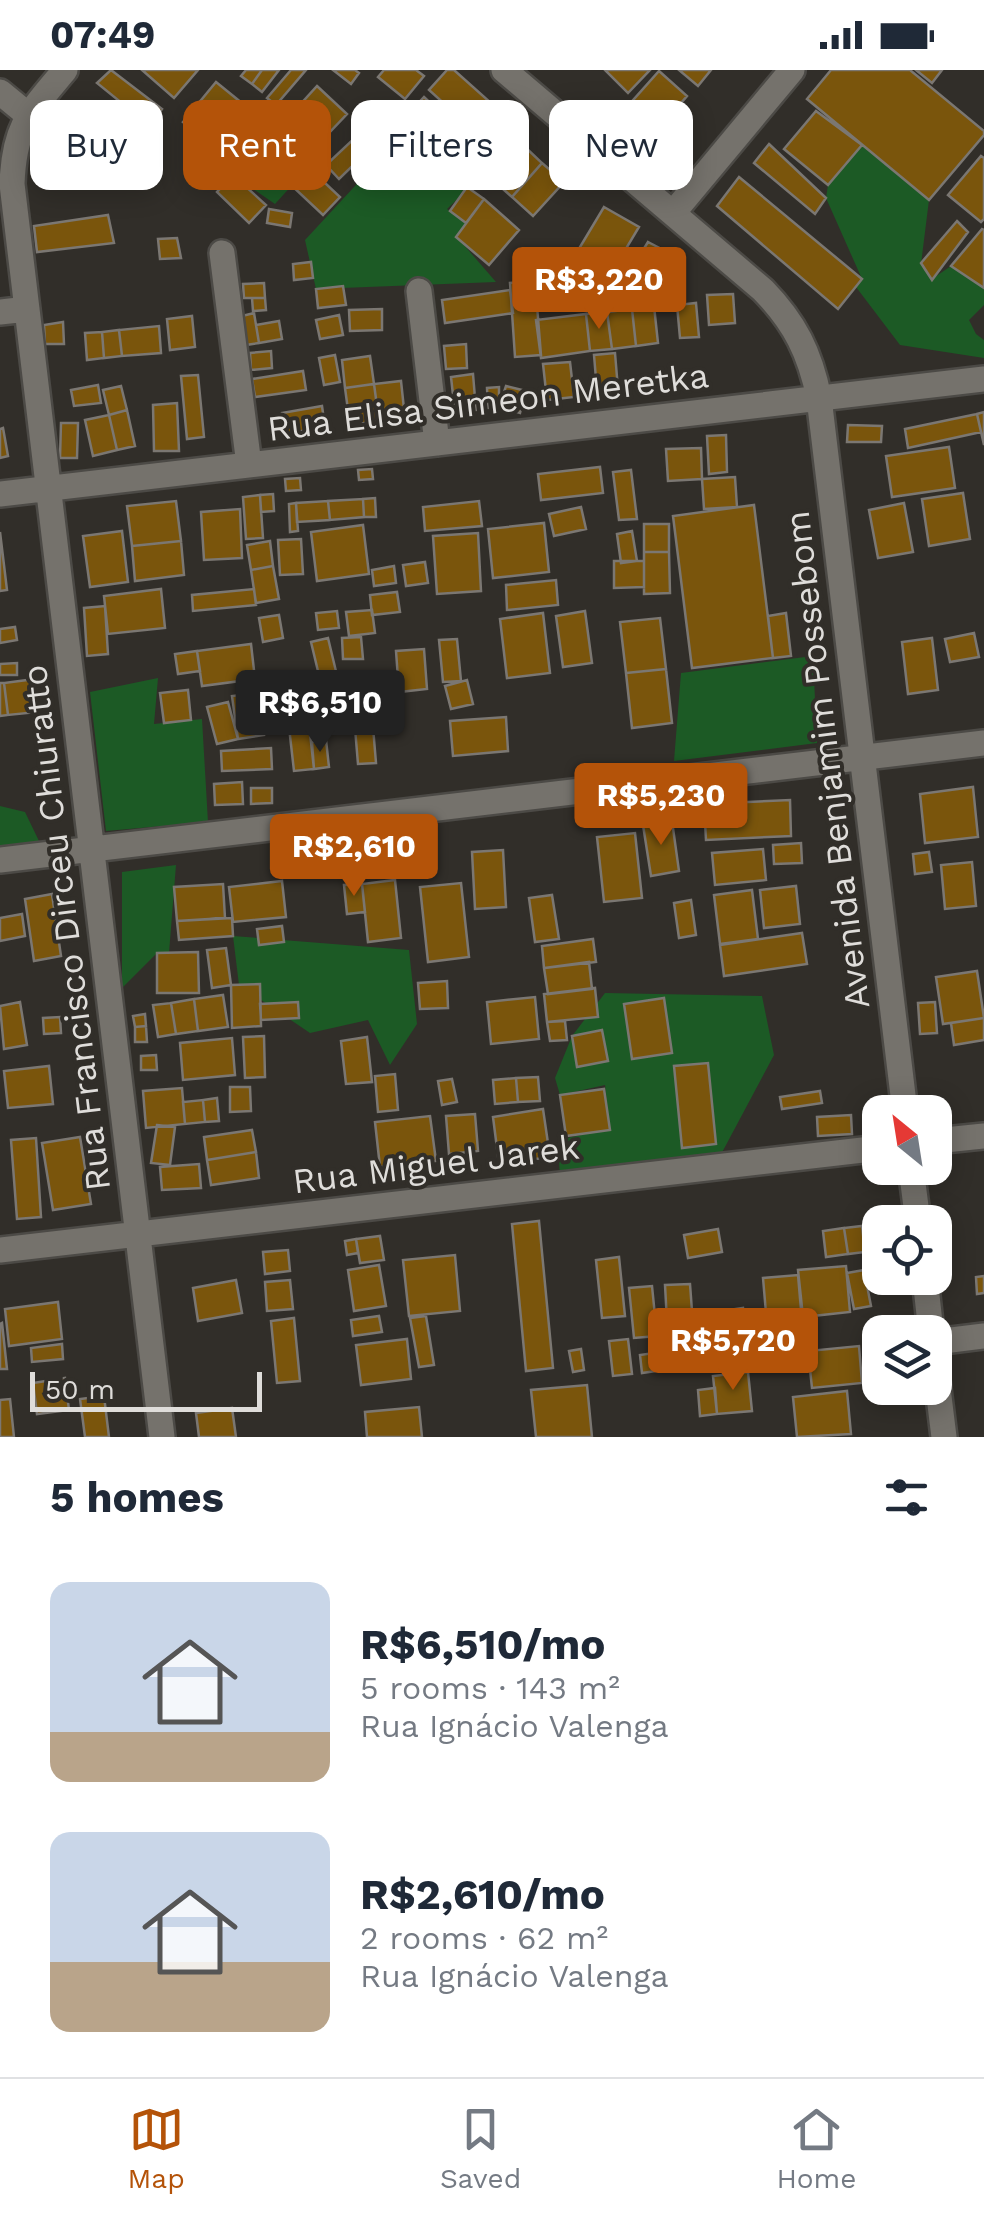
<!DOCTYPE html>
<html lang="en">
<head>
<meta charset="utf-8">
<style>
  :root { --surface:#fff; --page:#f2f2f3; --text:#1f2937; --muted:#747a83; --line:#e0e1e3; --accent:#b45309 }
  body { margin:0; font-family:"Work Sans",sans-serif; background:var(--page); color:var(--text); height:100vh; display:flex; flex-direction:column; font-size:38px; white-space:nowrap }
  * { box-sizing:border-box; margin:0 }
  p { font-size:32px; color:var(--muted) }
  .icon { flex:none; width:55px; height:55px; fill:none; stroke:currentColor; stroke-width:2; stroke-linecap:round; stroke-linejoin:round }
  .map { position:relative; height:1367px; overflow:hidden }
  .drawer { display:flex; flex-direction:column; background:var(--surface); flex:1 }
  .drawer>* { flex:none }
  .guide { position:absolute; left:30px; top:30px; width:925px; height:90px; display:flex; gap:20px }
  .needle { width:65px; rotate:330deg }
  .controls { position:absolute; left:862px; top:1025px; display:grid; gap:20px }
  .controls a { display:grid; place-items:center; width:90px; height:90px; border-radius:20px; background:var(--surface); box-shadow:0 5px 25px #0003; font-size:50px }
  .scale { position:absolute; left:30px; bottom:25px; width:232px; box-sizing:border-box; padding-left:10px; border:5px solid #dfddda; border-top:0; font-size:28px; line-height:35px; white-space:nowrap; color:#dfddda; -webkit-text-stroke:8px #312e29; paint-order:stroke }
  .price { position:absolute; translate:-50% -85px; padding:0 22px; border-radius:10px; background:var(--accent); color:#fff; font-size:32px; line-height:65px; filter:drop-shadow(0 2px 5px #0008) }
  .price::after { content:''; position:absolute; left:50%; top:60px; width:30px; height:22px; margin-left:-15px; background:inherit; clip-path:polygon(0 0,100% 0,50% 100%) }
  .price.on { background:#222; color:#fff }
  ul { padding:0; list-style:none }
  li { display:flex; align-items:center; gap:30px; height:250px; padding:0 50px }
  li span { display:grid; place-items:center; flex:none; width:280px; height:200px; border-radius:20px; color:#555 }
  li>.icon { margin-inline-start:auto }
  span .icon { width:120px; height:120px; fill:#fffc; stroke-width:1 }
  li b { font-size:42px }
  h2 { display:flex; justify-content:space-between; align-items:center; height:120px; padding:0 50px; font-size:42px }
  .tag { padding:0 35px; border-radius:20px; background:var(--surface); box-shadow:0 5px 25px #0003; font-size:35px; line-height:90px }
  .tag.on { background:var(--accent); color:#fff }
  .status { display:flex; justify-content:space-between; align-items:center; height:70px; padding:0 50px; background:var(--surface); direction:ltr }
  .status svg { height:28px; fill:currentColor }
  .tabs { display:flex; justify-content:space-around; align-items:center; height:140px; border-top:2px solid var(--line); background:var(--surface); font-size:28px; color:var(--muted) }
  .tabs a { display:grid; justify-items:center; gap:5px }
  .tabs .on { color:var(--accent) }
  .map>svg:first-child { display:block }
  .green { fill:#1c5a25 }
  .building { fill:#7a550c; stroke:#7b7772; stroke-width:2.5 }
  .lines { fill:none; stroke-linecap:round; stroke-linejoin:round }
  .minor-casing { stroke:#4c4a46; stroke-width:30 }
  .minor { stroke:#75726c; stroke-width:25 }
  .labels { text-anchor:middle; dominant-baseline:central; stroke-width:8; stroke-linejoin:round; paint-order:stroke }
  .street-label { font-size:35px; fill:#dfddda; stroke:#312e29 }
</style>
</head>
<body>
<div class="status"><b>07:49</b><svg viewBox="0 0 49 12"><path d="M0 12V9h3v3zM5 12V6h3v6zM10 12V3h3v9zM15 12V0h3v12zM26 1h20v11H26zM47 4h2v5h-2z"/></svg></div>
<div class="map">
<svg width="984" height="1367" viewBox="0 0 984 1367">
  <rect width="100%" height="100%" fill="#312e29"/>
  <path class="green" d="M262,31L324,80L275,134L233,105L215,78L245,41Z
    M423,73L473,114L447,139L466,153L457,167L496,212L316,219L305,170L391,77L406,90Z
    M862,75L929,130L921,194L932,209L951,196L984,218V235L969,250L976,264L984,270V288L900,275L856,217L862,209L826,128L828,115Z
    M813,586L817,673L674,691L681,603Z
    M158,608L154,654L202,649L208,752L106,761L90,622Z
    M0,736L25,742L39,771L0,778Z
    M176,795L169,883H157L122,918V802Z
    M233,866L409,880L417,954L390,995L368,950L310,963L239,915Z
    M605,923L762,926L774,985L718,1090L560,1111L558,1070L610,1059L605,1015L560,1025L555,1008L572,966Z"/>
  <path class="building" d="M111,0L162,39L150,56L97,13Z
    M142,0H198L174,28Z
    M246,0H262L252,14L241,6Z
    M262,0H279L262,22L252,14Z
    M291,0H306L276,35L267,28Z
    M333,0H355L359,3L351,14Z
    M384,0H416L424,6L405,29L378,7Z
    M447,0H454L491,33L470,57L429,20Z
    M605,0H650L628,23Z
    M679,0H711L698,16Z
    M831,0H910L984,61V65L929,130L807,29Z
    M916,0H942L932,13Z
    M659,1L687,26L656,62L627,37Z
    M216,12L248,38L215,78L183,52Z
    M317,16L347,44L328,64L298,37Z
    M424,27L446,48L410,87L387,67Z
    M85,36L137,78L108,107L55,59Z
    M816,41L862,75L828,115L784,79Z
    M475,52L511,83L484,114L448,83Z
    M361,62L373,76L339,109L326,95Z
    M769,74L826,128L815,144L754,93Z
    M525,77L542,93L512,127L495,112Z
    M981,86L984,88V149L981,152L948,125Z
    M542,93L564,112L533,146L512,127Z
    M308,97L340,127L323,145L291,115Z
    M233,105L266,135L249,153L217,122Z
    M739,107L862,209L838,239L717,136Z
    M467,117L484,129L466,153L450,141Z
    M484,129L519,160L489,195L456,167Z
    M604,137L639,157L612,202L577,182Z
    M269,139L292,143L290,157L267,153Z
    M108,145L114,173L37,182L34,156Z
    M957,151L968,162L932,210L921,193Z
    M982,159L984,160V218L951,196Z
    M177,168L181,188L160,189L158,169Z
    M648,172L671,184L650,219L627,206Z
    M311,192L313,208L294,210L293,194Z
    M553,199V224H535V200Z
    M535,211L541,285L515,287L510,213Z
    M264,213L265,228H244L243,214Z
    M343,216L346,235L318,238L316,219Z
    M510,220L513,243L445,253L442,230Z
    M733,224L735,253L709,255L707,225Z
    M252,228H265L266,240L253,241Z
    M696,233L699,267L680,268L677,235Z
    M654,236L658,273L636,276L632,239Z
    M382,239V260L350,261L349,240Z
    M632,239L636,276L612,279L607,242Z
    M607,242L612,279L590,281L586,244Z
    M254,243L259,273L246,275L242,246Z
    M586,244L590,281L541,288L536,250Z
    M339,245L343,265L320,269L316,250Z
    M192,246L195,277L170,280L167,249Z
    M279,251L282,269L259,273L256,255Z
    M63,252L64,274H45L44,255Z
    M159,256L161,283L122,286L119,260Z
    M119,260L122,286L104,288L102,262Z
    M102,262L104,288L87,290L85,263Z
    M466,274L467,298L446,299L444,276Z
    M271,281L272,298L251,300L250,283Z
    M615,283L618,319L597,321L594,285Z
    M335,285L340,312L324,315L319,288Z
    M370,286L374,314L345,318L342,290Z
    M570,292L574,327L547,330L543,294Z
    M303,301L306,320L255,327L252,309Z
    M473,304L476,340L455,343L451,307Z
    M198,305L204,367L187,369L181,306Z
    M401,311L405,348L379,351L374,314Z
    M374,314L379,351L350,355L345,318Z
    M98,315L101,333L74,336L71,320Z
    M121,316L127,340L109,345L103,320Z
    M506,316L526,321L520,343L499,337Z
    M499,317V337L488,338L487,318Z
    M177,333L179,381H154L153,335Z
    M322,336L325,357L285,364L282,343Z
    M127,340L135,376L117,380L109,345Z
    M984,342V375L977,344Z
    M977,344L981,362L908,378L905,359Z
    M109,345L117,380L93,386L85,350Z
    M61,353H78L77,388H60Z
    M848,355L882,356L881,372H847Z
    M3,358L8,386L0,388V359Z
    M726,365L727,402L709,404L707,366Z
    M949,377L955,418L892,427L886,386Z
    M701,378L702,409L668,411L666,379Z
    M600,397L603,423L541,430L538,404Z
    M372,399L373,409L359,410L358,400Z
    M631,400L637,449L619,450L613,402Z
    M735,407L737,437L704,439L702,409Z
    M300,408L301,420L286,421L285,409Z
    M963,423L970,469L929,476L922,429Z
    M273,424L274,441L261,442L260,425Z
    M260,425L263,468L246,469L243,427Z
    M375,428L376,447H364L363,429Z
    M363,429L364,447L330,450L328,431Z
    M176,431L181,471L132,476L127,436Z
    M328,431L330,450L297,452L296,433Z
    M479,431L482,456L425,461L423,437Z
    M296,433L298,461L290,462L289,434Z
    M904,433L913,482L878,488L869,440Z
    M754,435L773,588L692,598L673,446Z
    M581,437L586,459L554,466L549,444Z
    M240,439L242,488L204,490L201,442Z
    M544,453L549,502L493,508L488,459Z
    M644,454H669V482H644Z
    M363,455L369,504L317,511L311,462Z
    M122,461L128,512L90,517L83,466Z
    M632,461L637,491L621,493L617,464Z
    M0,462L7,520L0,521Z
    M478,463L481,521L437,524L433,466Z
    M301,469L303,504L280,505L278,470Z
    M181,471L184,505L135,511L132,476Z
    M270,471L273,496L251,500L247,475Z
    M644,482H669L670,523L644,524Z
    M614,491H644V517L614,518Z
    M425,492L428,513L406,516L403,495Z
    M273,496L279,529L256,533L251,500Z
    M394,496L396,513L374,516L372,500Z
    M556,510L558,535L507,540L506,515Z
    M161,519L165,558L108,564L104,526Z
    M254,519L256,535L193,541L192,525Z
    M397,522L400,542L372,545L370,525Z
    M105,536L108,584L87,586L84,538Z
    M372,540L375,563L349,566L346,542Z
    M337,541L339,558L318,560L316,543Z
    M585,541L592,593L563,597L556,546Z
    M543,543L550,603L507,608L500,549Z
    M786,543L791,586L773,588L768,546Z
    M279,545L283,568L263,572L259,548Z
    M660,548L666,599L626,603L620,552Z
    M15,557L17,570L0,573V559Z
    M974,563L979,587L950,592L945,569Z
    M361,567L363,589H343L342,568Z
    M328,568L340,618L323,622L311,572Z
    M932,568L938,620L908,624L902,572Z
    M457,569L461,611L443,612L439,570Z
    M251,574L255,609L202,616L197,581Z
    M424,579L427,619L399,622L396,581Z
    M197,581L200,601L178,604L175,584Z
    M17,593V605H0V594Z
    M666,599L672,653L632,658L626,603Z
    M35,609L38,642L8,645L4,613Z
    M467,610L473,634L451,639L445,616Z
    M0,613H4L8,645L0,646Z
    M188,620L191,650L164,653L160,623Z
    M259,623L264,665L238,669L232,626Z
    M370,630L373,657L342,659L340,633Z
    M228,632L238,669L217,674L207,637Z
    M506,647L508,681L453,686L450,651Z
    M309,654L314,699L294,701L289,657Z
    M373,657L376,693L358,694L355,658Z
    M326,670L329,697L314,699L312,672Z
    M271,678L272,699L222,701L221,681Z
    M242,712L243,734L215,735L214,714Z
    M973,717L978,767L925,773L920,724Z
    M251,718H272V733L251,734Z
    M790,730L791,766L706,770L704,734Z
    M672,751L679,801L651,806L643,755Z
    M635,763L642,828L604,832L597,767Z
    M801,773L802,793L774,794L773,775Z
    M763,779L766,810L715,815L712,783Z
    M503,780L506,837L475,839L472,782Z
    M929,782L932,802L915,804L913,784Z
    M972,792L976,836L945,839L941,795Z
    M395,810L401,868L368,872L362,814Z
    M282,811L286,847L233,852L229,817Z
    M461,813L469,887L428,892L420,817Z
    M223,814L225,848L177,851L174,817Z
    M362,814L365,842L347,844L344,815Z
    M796,816L800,854L764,858L760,820Z
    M752,820L758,869L720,874L714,825Z
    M52,824L61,886L34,891L25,829Z
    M552,825L559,869L535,872L529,828Z
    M691,830L696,865L679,868L674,833Z
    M22,844L25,866L0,871V848Z
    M232,848L233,866L179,870L177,851Z
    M282,856L284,872L259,875L257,859Z
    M802,863L807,894L724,906L720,875Z
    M593,869L596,892L544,898L542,876Z
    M226,878L231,915L212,918L207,880Z
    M198,882L199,923H157V883Z
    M589,892L592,919L548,924L544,898Z
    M977,901L984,948L943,954L936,907Z
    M447,911L448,938L420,939L418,913Z
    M260,914L261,956L232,958L231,915Z
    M595,918L598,947L547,952L544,924Z
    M223,925L228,957L198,961L194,929Z
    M535,927L539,969L491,974L487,932Z
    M664,928L672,983L632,989L624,934Z
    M194,929L198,961L176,964L171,933Z
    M20,932L27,975L4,979L0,936Z
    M298,932L299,948L261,950L260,934Z
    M935,932L937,963L920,964L918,933Z
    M171,933L176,964L158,967L153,935Z
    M145,944L146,956L135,957L133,946Z
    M60,947L61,963L44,964L43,948Z
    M984,948V970L954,975L951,953Z
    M565,951L567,970L550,971L547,952Z
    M146,956L147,972H135V957Z
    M602,960L608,991L577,997L572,966Z
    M264,966L265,1007L245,1008L243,967Z
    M367,967L372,1012L346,1014L341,971Z
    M232,968L235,1005L183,1010L180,973Z
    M156,985L157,1000H141V986Z
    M708,993L716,1074L682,1078L674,996Z
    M49,996L53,1034L8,1038L4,1001Z
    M395,1004L398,1040L378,1042L375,1006Z
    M538,1007L540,1031L518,1032L516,1008Z
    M516,1008L518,1032L495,1034L493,1010Z
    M452,1009L457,1032L442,1035L438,1011Z
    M230,1017H250L251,1041L230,1042Z
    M182,1018L185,1054L146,1058L143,1021Z
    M604,1019L610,1060L566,1066L560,1025Z
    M820,1021L822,1033L782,1039L780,1027Z
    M217,1028L219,1051L205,1052L203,1030Z
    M203,1030L205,1052L185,1054L183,1032Z
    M543,1039L550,1087L499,1094L493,1047Z
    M475,1044L478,1081L449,1084L446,1046Z
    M851,1045L852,1064L818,1066L817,1047Z
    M430,1046L436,1091L380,1097L375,1052Z
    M157,1055L175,1057L170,1095L151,1093Z
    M252,1060L256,1082L207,1090L204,1067Z
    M80,1067L91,1134L53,1140L42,1073Z
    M36,1068L41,1147L17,1149L11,1070Z
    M256,1082L259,1108L211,1115L207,1090Z
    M199,1094L201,1118L162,1120L160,1097Z
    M539,1151L553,1298L526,1301L512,1154Z
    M862,1156L865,1182L848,1184L844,1158Z
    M844,1158L848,1184L826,1187L823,1161Z
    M718,1159L722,1182L688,1188L684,1165Z
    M380,1166L384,1190L360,1193L356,1169Z
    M356,1169L358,1183L347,1185L345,1171Z
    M288,1180L290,1201L265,1204L263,1182Z
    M455,1185L460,1241L409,1246L403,1190Z
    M619,1187L625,1246L602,1248L596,1190Z
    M379,1195L386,1236L354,1241L348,1200Z
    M846,1196L850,1242L803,1247L798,1200Z
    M864,1200L871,1236L854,1239L847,1203Z
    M798,1205L801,1240L766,1243L763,1208Z
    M984,1206V1223L977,1224L976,1207Z
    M236,1210L242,1243L198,1251L193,1218Z
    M290,1210L293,1239L267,1241L265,1212Z
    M690,1214L694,1268L668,1270L665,1215Z
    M652,1216L657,1266L634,1268L629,1218Z
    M58,1232L62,1269L9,1276L5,1239Z
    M743,1238L746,1269L718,1272L715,1242Z
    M379,1246L382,1262L353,1266L351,1250Z
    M426,1246L434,1295L419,1297L410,1248Z
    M294,1248L300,1311L277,1313L271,1251Z
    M2,1253L7,1299H0V1254Z
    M407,1269L411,1309L361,1315L356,1275Z
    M628,1269L632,1304L613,1306L609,1271Z
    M62,1274L63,1289L32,1292L31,1278Z
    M859,1276L862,1313L812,1318L808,1281Z
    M695,1277L697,1295L642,1303L640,1285Z
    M581,1279L584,1300L573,1302L569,1281Z
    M748,1302L752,1341L717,1344L713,1306Z
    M65,1308L69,1340L37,1344L33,1313Z
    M587,1315L592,1367H536L531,1320Z
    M715,1318L717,1344L700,1346L698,1320Z
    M847,1321L851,1364L797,1367L793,1327Z
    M104,1326L109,1367H85L80,1329Z
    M10,1329L14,1367H0V1330Z
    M419,1337L422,1367H367L365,1342Z
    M232,1338L236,1367H199L196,1343Z"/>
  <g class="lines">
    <g class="minor-casing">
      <path id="minor" d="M65,0C30,42 14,56 12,114L162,1367
        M504,0L763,220C795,253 810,283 819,328L905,1042
        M0,22L28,45
        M673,143L792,0
        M222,183L249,395
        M419,221L437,373
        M0,242L27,239
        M0,424L984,309
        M0,790L984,673
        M935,1071L984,1066
        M911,1098L918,1152
        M0,1180L880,1078
        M925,1208L931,1262
        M935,1272L984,1266
        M935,1294L944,1367"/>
    </g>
    <use href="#minor" class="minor"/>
  </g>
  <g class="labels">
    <g class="street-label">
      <text transform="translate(488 332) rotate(-7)">Rua Elisa Simeon Meretka</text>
      <text transform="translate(827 690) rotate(-97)">Avenida Benjamim Possebom</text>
      <text transform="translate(66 858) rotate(-97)">Rua Francisco Dirceu Chiuratto</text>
      <text transform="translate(436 1094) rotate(-7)">Rua Miguel Jarek</text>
    </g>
  </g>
</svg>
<div class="controls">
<a><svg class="needle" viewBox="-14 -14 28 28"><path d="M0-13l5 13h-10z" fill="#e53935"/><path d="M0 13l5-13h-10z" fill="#747a83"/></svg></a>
<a><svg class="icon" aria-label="locate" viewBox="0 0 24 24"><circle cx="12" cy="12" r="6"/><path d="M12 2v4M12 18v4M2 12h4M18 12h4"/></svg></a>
<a><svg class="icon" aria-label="layers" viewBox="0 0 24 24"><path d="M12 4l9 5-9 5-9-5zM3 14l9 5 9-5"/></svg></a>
</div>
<div class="scale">50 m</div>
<b class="price" style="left:599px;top:262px">R$3,220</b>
<b class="price on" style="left:320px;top:685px">R$6,510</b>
<b class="price" style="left:661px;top:778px">R$5,230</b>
<b class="price" style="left:354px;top:829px">R$2,610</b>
<b class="price" style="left:733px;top:1323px">R$5,720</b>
<div class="guide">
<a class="tag">Buy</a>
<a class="tag on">Rent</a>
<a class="tag">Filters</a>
<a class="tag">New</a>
</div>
</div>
<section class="drawer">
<h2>5 homes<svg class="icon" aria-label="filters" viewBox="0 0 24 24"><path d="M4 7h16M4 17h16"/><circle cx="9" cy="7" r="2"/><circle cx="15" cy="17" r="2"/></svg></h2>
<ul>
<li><span style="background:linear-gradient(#c9d6e8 75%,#b9a48a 0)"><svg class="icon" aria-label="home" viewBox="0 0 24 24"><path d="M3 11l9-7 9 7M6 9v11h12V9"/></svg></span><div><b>R$6,510/mo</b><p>5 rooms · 143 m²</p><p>Rua Ignácio Valenga</p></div></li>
<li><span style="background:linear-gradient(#c9d6e8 65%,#b9a48a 0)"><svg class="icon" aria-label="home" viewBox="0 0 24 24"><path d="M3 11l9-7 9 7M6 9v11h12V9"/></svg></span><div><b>R$2,610/mo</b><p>2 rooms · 62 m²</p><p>Rua Ignácio Valenga</p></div></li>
</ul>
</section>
<nav class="tabs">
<a class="on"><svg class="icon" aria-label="map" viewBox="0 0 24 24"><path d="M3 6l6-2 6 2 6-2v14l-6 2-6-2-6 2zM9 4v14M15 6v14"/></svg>Map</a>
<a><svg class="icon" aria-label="saved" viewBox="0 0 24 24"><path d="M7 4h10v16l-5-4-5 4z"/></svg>Saved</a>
<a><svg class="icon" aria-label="home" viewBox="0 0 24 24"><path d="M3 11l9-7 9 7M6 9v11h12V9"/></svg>Home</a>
</nav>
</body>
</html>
